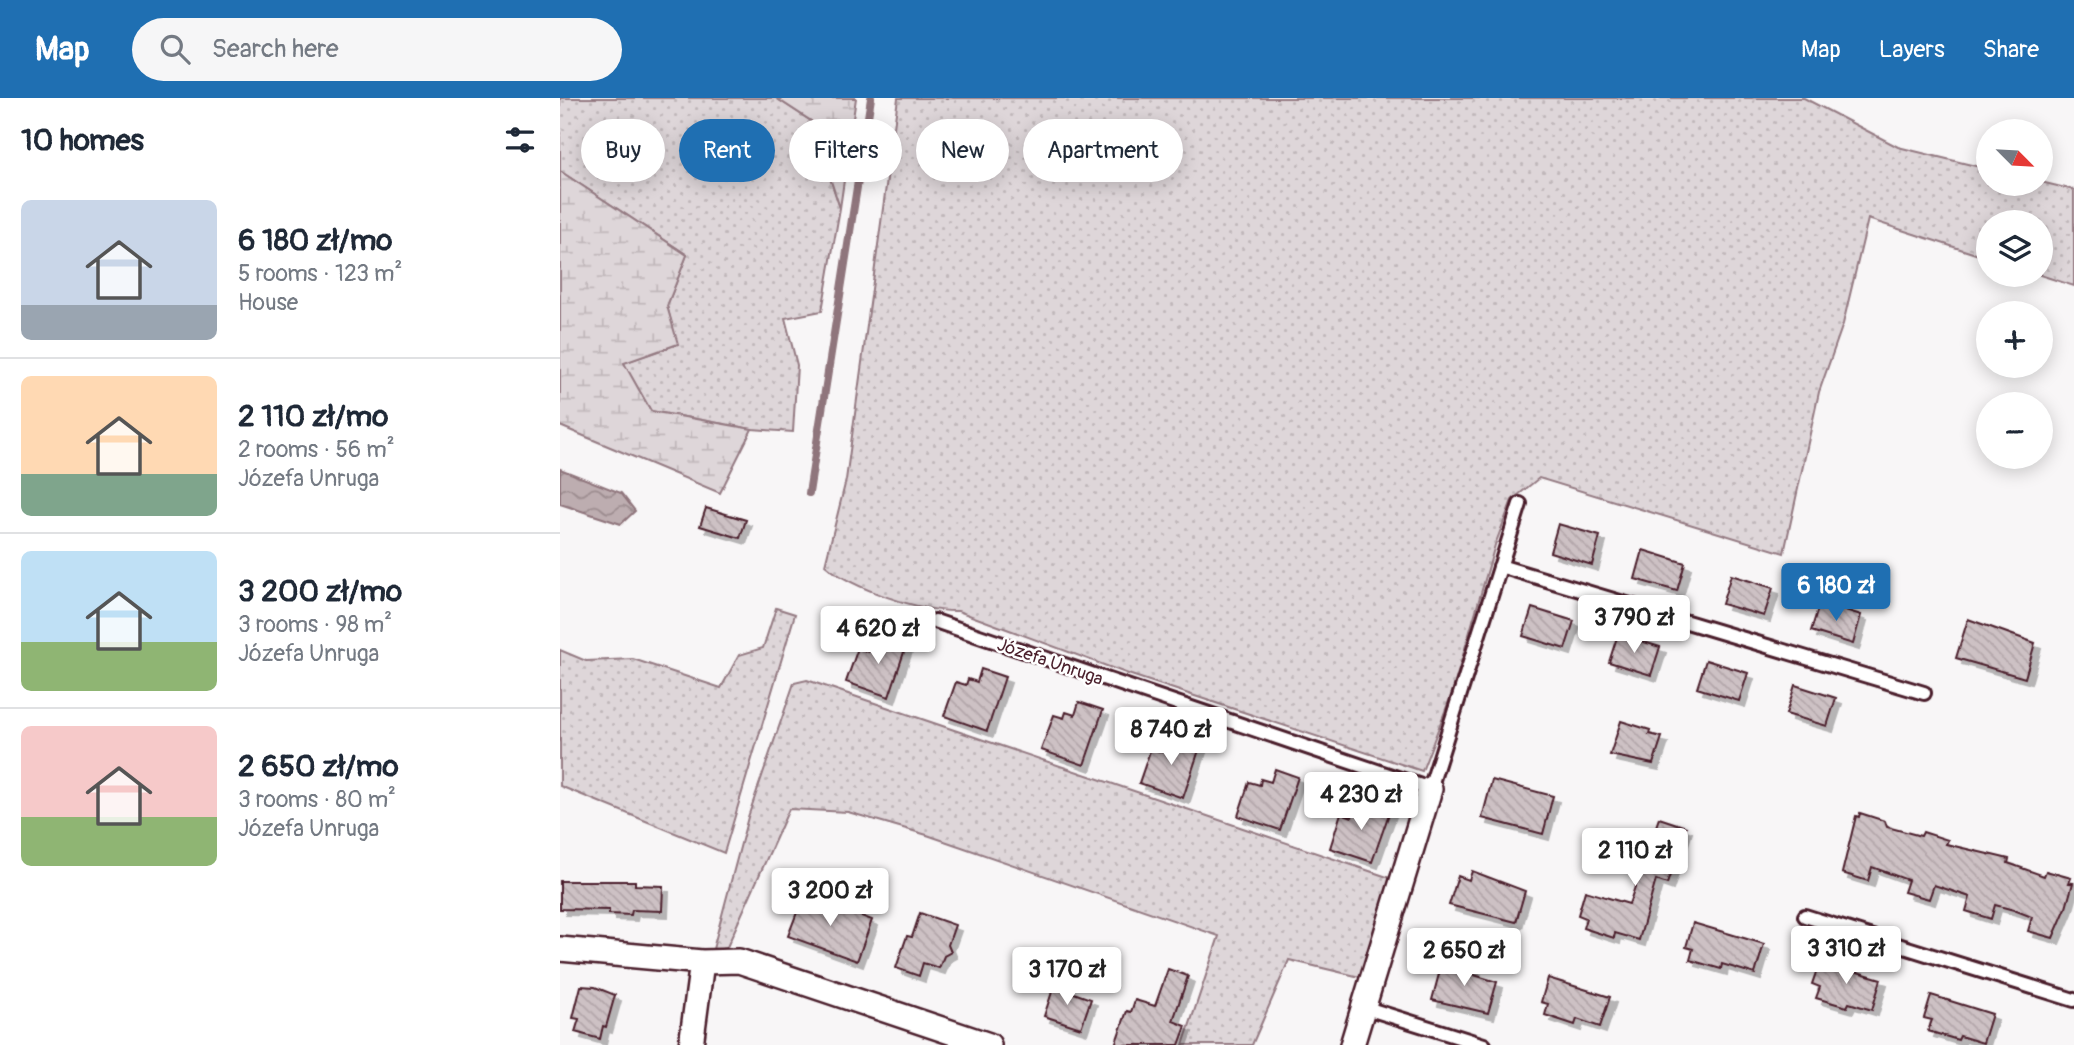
<!DOCTYPE html>
<html lang="en">
<head>
<meta charset="utf-8">
<style>
  :root { --surface:#fff; --page:#f6f6f7; --text:#1f2937; --muted:#747a83; --line:#e0e1e3; --accent:#1f6fb2 }
  body { margin:0; font-family:Pangolin,sans-serif; background:var(--page); color:var(--text); height:100vh; display:flex; flex-direction:column; font-size:26px; white-space:nowrap }
  * { box-sizing:border-box; margin:0 }
  p { font-size:23px; color:var(--muted) }
  .icon { flex:none; width:38px; height:38px; fill:none; stroke:currentColor; stroke-width:2; stroke-linecap:round; stroke-linejoin:round }
  .map { position:relative; flex:1; overflow:hidden }
  .side { display:flex; flex-direction:column; background:var(--surface); width:560px }
  .side>* { flex:none }
  .guide { position:absolute; left:21px; top:21px; width:665px; height:63px; display:flex; gap:14px }
  .needle { width:46px; rotate:114deg }
  .fabs { position:absolute; left:1416px; top:21px; display:grid; gap:14px }
  .fabs a { display:grid; place-items:center; width:77px; height:77px; border-radius:50%; background:var(--surface); box-shadow:0 4px 18px #0003; font-size:35px }
  .price { position:absolute; translate:-50% -60px; padding:0 16px; border-radius:7px; background:#fff; color:#222; font-size:23px; line-height:46px; filter:drop-shadow(0 2px 4px #0008) }
  .price::after { content:''; position:absolute; left:50%; top:42px; width:21px; height:16px; margin-left:-10px; background:inherit; clip-path:polygon(0 0,100% 0,50% 100%) }
  .price.on { background:var(--accent); color:#fff }
  ul { padding:0; list-style:none }
  li { display:flex; align-items:center; gap:21px; height:175px; padding:0 21px }
  li+li { border-top:2px solid var(--line) }
  li span { display:grid; place-items:center; flex:none; width:196px; height:140px; border-radius:10px; color:#555 }
  li>.icon { margin-inline-start:auto }
  span .icon { width:84px; height:84px; fill:#fffc; stroke-width:1 }
  li b { font-size:30px }
  h2 { display:flex; justify-content:space-between; align-items:center; height:84px; padding:0 21px; font-size:30px }
  .tag { padding:0 24px; border-radius:32px; background:var(--surface); box-shadow:0 4px 18px #0003; font-size:24px; line-height:63px }
  .tag.on { background:var(--accent); color:#fff }
  header { display:flex; align-items:center; gap:42px; box-sizing:border-box; height:98px; padding:0 35px; background:var(--accent); color:#fff }
  header strong { font-size:33px }
  nav { display:flex; gap:38px; margin-inline-start:auto; font-size:24px }
  .search { width:490px; height:63px; background:var(--page); display:flex; align-items:center; gap:18px; box-sizing:border-box; padding:0 24px; border-radius:38px; color:var(--muted); font-size:26px }
  main { display:flex; flex:1; min-height:0 }
  .map>svg:first-child { display:block }
  .grass { fill:url(#grass-dots); stroke:#947a82; stroke-width:2 }
  .wetland { fill:url(#wetland-marsh); stroke:#947a82; stroke-width:2 }
  .water { fill:url(#water-waves); stroke:#8f747b; stroke-width:2 }
  .lines { fill:none; stroke-linecap:round; stroke-linejoin:round }
  .stream { stroke:#8f747b; stroke-width:8 }
  .building { fill:url(#building-back-hatch); stroke:#4a1f2b; stroke-width:2; filter:url(#shadow) }
  .lane-casing { stroke:#4a1f2b; stroke-width:18 }
  .street-casing { stroke:#4a1f2b; stroke-width:28 }
  .lane { stroke:#fff; stroke-width:12 }
  .street { stroke:#fff; stroke-width:23 }
  .labels { text-anchor:middle; dominant-baseline:central; stroke-width:5; stroke-linejoin:round; paint-order:stroke }
  .street-label { font-size:18px; fill:#4a1f2b; stroke:#fff }
</style>
</head>
<body>
<header>
<strong>Map</strong>
<div class="search"><svg class="icon" aria-label="search" viewBox="0 0 24 24"><circle cx="10" cy="10" r="6"/><path d="M15 15l6 6"/></svg>Search here</div>
<nav><a>Map</a><a>Layers</a><a>Share</a></nav>
</header>
<main>
<section class="side">
<h2>10 homes<svg class="icon" aria-label="filters" viewBox="0 0 24 24"><path d="M4 7h16M4 17h16"/><circle cx="9" cy="7" r="2"/><circle cx="15" cy="17" r="2"/></svg></h2>
<ul>
<li><span style="background:linear-gradient(#c9d6e8 75%,#9aa5b1 0)"><svg class="icon" aria-label="home" viewBox="0 0 24 24"><path d="M3 11l9-7 9 7M6 9v11h12V9"/></svg></span><div><b>6 180 zł/mo</b><p>5 rooms · 123 m²</p><p>House</p></div></li>
<li><span style="background:linear-gradient(#ffd9b3 70%,#7fa58c 0)"><svg class="icon" aria-label="home" viewBox="0 0 24 24"><path d="M3 11l9-7 9 7M6 9v11h12V9"/></svg></span><div><b>2 110 zł/mo</b><p>2 rooms · 56 m²</p><p>Józefa Unruga</p></div></li>
<li><span style="background:linear-gradient(#bfe0f5 65%,#8fb573 0)"><svg class="icon" aria-label="home" viewBox="0 0 24 24"><path d="M3 11l9-7 9 7M6 9v11h12V9"/></svg></span><div><b>3 200 zł/mo</b><p>3 rooms · 98 m²</p><p>Józefa Unruga</p></div></li>
<li><span style="background:linear-gradient(#f6c9c9 65%,#8fb573 0)"><svg class="icon" aria-label="home" viewBox="0 0 24 24"><path d="M3 11l9-7 9 7M6 9v11h12V9"/></svg></span><div><b>2 650 zł/mo</b><p>3 rooms · 80 m²</p><p>Józefa Unruga</p></div></li>
</ul>
</section>
<div class="map">
<svg width="1514" height="947" viewBox="0 0 1514 947">
  <defs>
    <pattern id="grass-dots" width="8" height="8" patternUnits="userSpaceOnUse" patternTransform="scale(1.75)"><rect width="8" height="8" fill="#ded6d9"/><path d="M2 2h.1M6 6h.1" fill="none" stroke="#c0b7ba" stroke-width="1.8" stroke-linecap="round"/></pattern>
    <pattern id="wetland-marsh" width="20" height="14" patternUnits="userSpaceOnUse" patternTransform="scale(1.75)"><rect width="20" height="14" fill="#ded6d9"/><path d="M1 5h8M5 5V1M11 12h8M15 12V8" fill="none" stroke="#c0b7ba"/></pattern>
    <pattern id="water-waves" width="16" height="10" patternUnits="userSpaceOnUse" patternTransform="scale(1.75)"><rect width="16" height="10" fill="#bdadb0"/><path d="M0 5q4-4 8 0t8 0" fill="none" stroke="#9c8c8f"/></pattern>
    <pattern id="building-back-hatch" width="6" height="6" patternUnits="userSpaceOnUse" patternTransform="scale(1.75)"><rect width="6" height="6" fill="#cdc1c4"/><path d="M-1 5l2 2M0 0l6 6M5-1l2 2" fill="none" stroke="#b2a5a9"/></pattern>
    <filter id="shadow"><feDropShadow dx="6" dy="6" stdDeviation="0" flood-color="#0004"/></filter>
  </defs>
  <rect width="100%" height="100%" fill="#f8f6f7"/>
  <filter id="ink" filterUnits="userSpaceOnUse"><feTurbulence type="fractalNoise" baseFrequency=".0143" numOctaves="2"/><feDisplacementMap in="SourceGraphic" scale="14" xChannelSelector="R" yChannelSelector="G"/><feConvolveMatrix kernelMatrix="1 2 1 2 8 2 1 2 1" color-interpolation-filters="sRGB"/></filter>
  <g filter="url(#ink)">
    <path class="grass" d="M0,0H216L251,23L280,110L262,213L225,220L237,267L233,334L192,331L91,313L63,265L117,246L107,208L127,157L0,73Z
      M338,0H1244L1338,49L1428,71V86L1481,84L1514,92V188L1480,177V124H1428V160L1308,121L1283,226L1259,294L1224,455L979,380L952,402L935,447L892,595L862,673L571,577L398,513C361,514 293,491 265,467L286,382Z
      M216,510L235,516L164,755L0,688V552L26,563L73,561L161,590L179,557L203,550Z
      M247,582L833,781L800,879L729,862L692,947H623L659,838L367,737L288,714L229,711L163,858L153,851L188,719L234,585Z"/>
    <path class="wetland" d="M216,0H296L280,110L251,23Z
      M0,73L127,157L107,208L118,246L64,265L91,313L192,331L160,395L0,328Z"/>
    <path class="water" d="M0,371L61,395L75,413L61,426L0,406Z"/>
    <g class="lines">
      <path class="stream" d="M249,395L311,0"/>
    </g>
    <path class="building" d="M146,410L186,422L180,440L140,428Z
      M998,426L1040,438L1032,467L990,454Z
      M1083,452L1125,465L1117,493L1075,481Z
      M1171,477L1213,490L1204,518L1162,506Z
      M1260,504L1301,517L1293,546L1251,533Z
      M972,510L1014,523L1005,551L963,538Z
      M1408,521L1475,545L1465,580L1396,560Z
      M1058,536L1100,549L1091,577L1049,564Z
      M324,537L347,545L329,599L286,584L298,550L308,554L311,547L319,550Z
      M1146,562L1188,575L1179,603L1137,590Z
      M421,571L445,579L427,633L384,618L396,584L406,587L408,581L417,584Z
      M1235,587L1276,600L1267,628L1226,616Z
      M519,604L543,612L524,667L481,652L494,617L504,620L506,614L515,617Z
      M1061,623L1090,632L1089,636L1102,639L1093,666L1050,657Z
      M617,638L641,646L623,700L579,685L591,650L601,654L604,647L613,650Z
      M715,671L738,679L720,732L678,718L689,684L700,687L701,681L711,684Z
      M932,682L993,698L983,736L922,720Z
      M807,703L831,710L812,764L770,750L781,715L792,719L794,712L803,716Z
      M1300,715L1325,723L1327,729L1361,738L1363,734L1388,742L1386,746L1449,761L1448,765L1484,778L1486,773L1511,780L1509,785H1513L1506,810L1493,840L1468,833L1472,819L1454,812L1435,807L1431,821L1406,813L1410,799L1374,787L1369,801L1344,794L1348,782L1312,769L1308,783L1282,775L1296,718L1299,719Z
      M1099,720L1126,729L1107,786L1096,782L1079,842L1055,835L1054,840L1023,830L1026,820L1018,817L1025,793L1069,806Z
      M912,773L965,793L956,824L889,807L898,778L909,782Z
      M0,783H75V787L103,788L102,813L72,812L71,817L49,816V812L0,811Z
      M244,796L312,822L297,863L228,838Z
      M360,815L395,827L388,847L391,854L384,858L379,870L363,865L359,878L336,870L347,838L352,839Z
      M1133,825L1204,846L1195,876L1162,866L1161,871L1130,862L1133,851L1126,849Z
      M883,861L915,871L914,877L937,884L928,915L872,902Z
      M1260,863L1321,881L1312,912L1289,905L1287,909L1256,900L1260,889L1252,886Z
      M608,871L628,878L613,923L626,928L619,947H555L567,913L571,914L575,902L595,908Z
      M988,880L1050,899L1040,929L1017,921L1015,927L985,917L988,906L981,904Z
      M21,888L35,889L55,897L46,929L43,928L40,941L15,934L19,921L13,920Z
      M494,888L531,901L521,930L484,918Z
      M1371,897L1432,916L1423,945L1400,938L1398,942L1368,933L1372,922L1364,920Z"/>
    <g class="lines">
      <g class="lane-casing">
        <path id="lane" d="M940,468L1364,595
          M375,523L870,691L960,406
          M1245,818L1514,902
          M803,909L924,947"/>
      </g>
      <g class="street-casing">
        <path id="street" d="M0,851L142,864L179,863L429,947
          M131,947L142,864
          M792,947L870,691"/>
      </g>
      <use href="#lane" class="lane"/>
      <use href="#street" class="street"/>
    </g>
  </g>
  <g class="labels">
    <g class="street-label">
      <text transform="translate(490 564) rotate(19)">Józefa Unruga</text>
    </g>
  </g>
</svg>
<div class="fabs">
<a><svg class="needle" viewBox="-14 -14 28 28"><path d="M0-13l5 13h-10z" fill="#e53935"/><path d="M0 13l5-13h-10z" fill="#747a83"/></svg></a>
<a><svg class="icon" aria-label="layers" viewBox="0 0 24 24"><path d="M12 4l9 5-9 5-9-5zM3 14l9 5 9-5"/></svg></a>
<a>+</a>
<a>−</a>
</div>
<b class="price on" style="left:1276px;top:525px">6 180 zł</b>
<b class="price" style="left:1074px;top:557px">3 790 zł</b>
<b class="price" style="left:318px;top:568px">4 620 zł</b>
<b class="price" style="left:611px;top:669px">8 740 zł</b>
<b class="price" style="left:801px;top:734px">4 230 zł</b>
<b class="price" style="left:1075px;top:790px">2 110 zł</b>
<b class="price" style="left:270px;top:830px">3 200 zł</b>
<b class="price" style="left:1286px;top:888px">3 310 zł</b>
<b class="price" style="left:904px;top:890px">2 650 zł</b>
<b class="price" style="left:507px;top:909px">3 170 zł</b>
<div class="guide">
<a class="tag">Buy</a>
<a class="tag on">Rent</a>
<a class="tag">Filters</a>
<a class="tag">New</a>
<a class="tag">Apartment</a>
</div>
</div>
</main>
</body>
</html>
